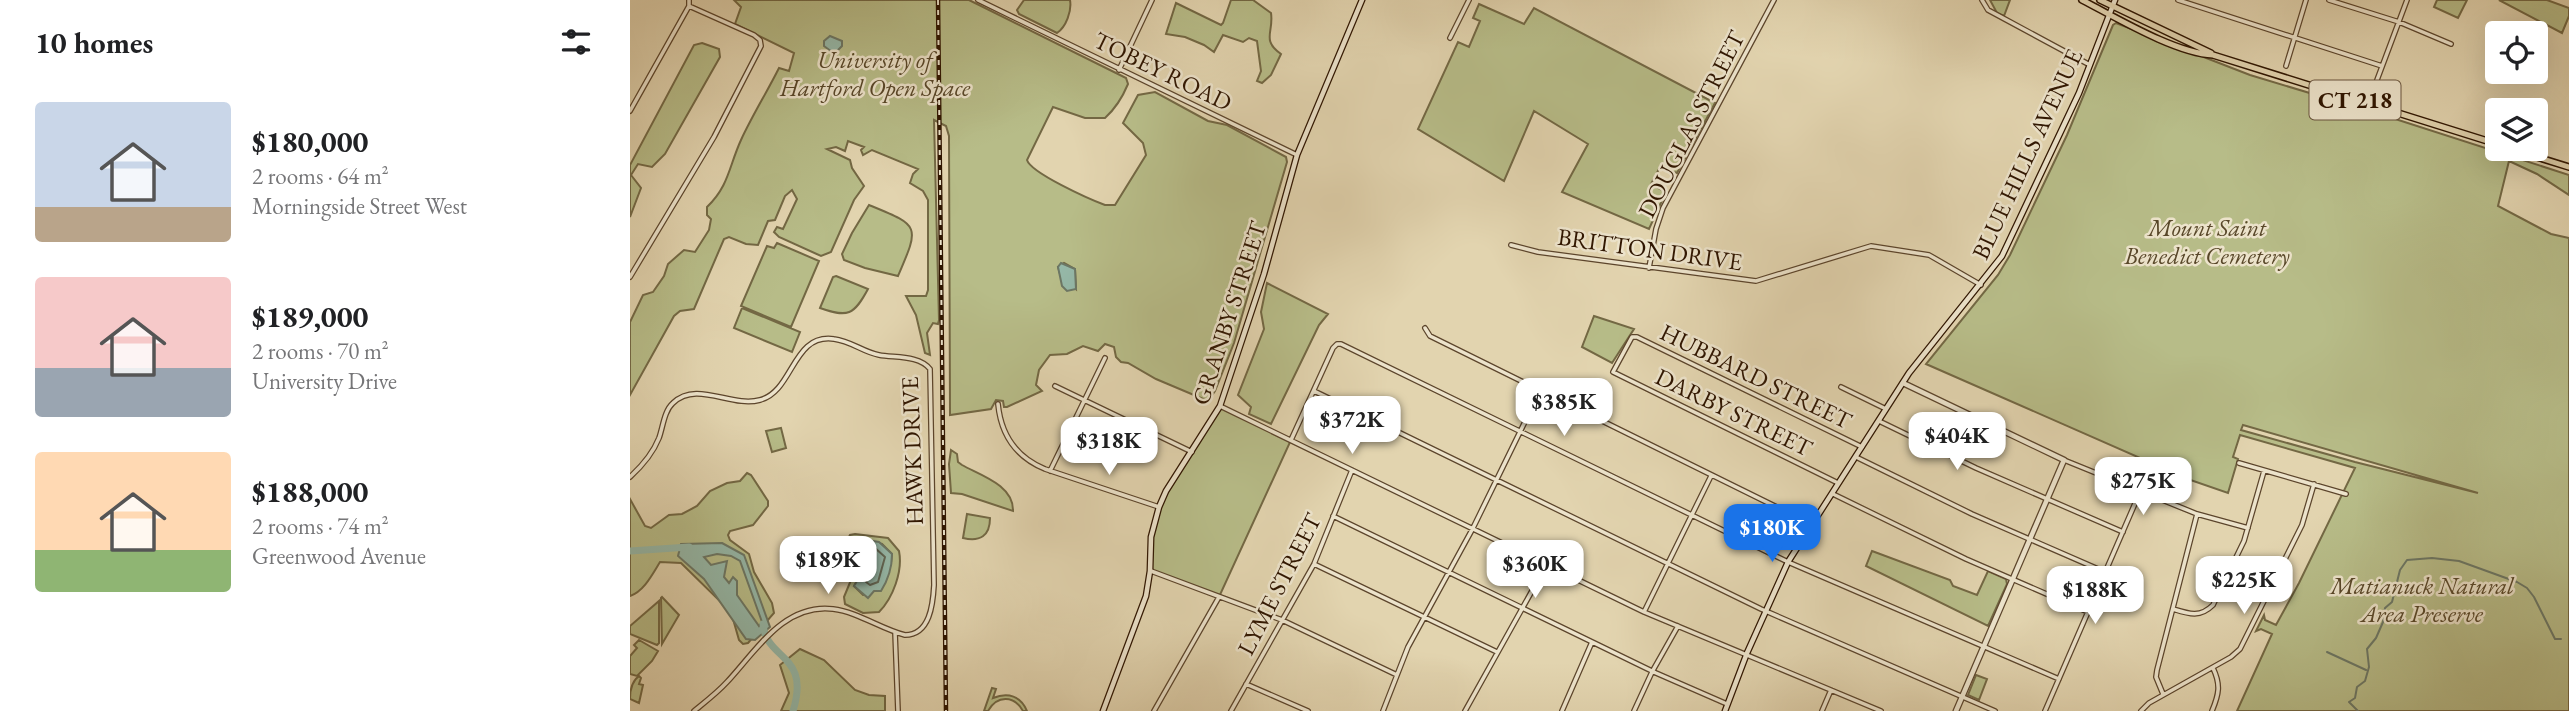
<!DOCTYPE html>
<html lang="en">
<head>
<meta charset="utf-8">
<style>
  :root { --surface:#fff; --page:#f2f2f2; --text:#202124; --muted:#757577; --accent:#1a73e8 }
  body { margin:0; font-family:"EB Garamond",serif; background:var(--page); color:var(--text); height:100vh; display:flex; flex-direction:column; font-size:26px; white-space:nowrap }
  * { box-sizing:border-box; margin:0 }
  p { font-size:23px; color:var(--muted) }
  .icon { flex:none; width:38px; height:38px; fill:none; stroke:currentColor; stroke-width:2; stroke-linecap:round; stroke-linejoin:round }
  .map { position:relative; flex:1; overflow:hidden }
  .panel { display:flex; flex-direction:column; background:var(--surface); width:630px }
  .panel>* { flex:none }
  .fabs { position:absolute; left:1855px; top:21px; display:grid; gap:14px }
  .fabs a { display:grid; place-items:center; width:63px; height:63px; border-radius:7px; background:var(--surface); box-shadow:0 7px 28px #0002; font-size:35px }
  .price { position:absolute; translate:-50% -60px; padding:0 16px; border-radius:14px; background:#fff; color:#222; font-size:23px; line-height:46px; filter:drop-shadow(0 2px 4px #0008) }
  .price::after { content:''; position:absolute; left:50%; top:42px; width:21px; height:16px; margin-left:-10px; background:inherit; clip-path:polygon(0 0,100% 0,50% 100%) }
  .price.on { background:var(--accent); color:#fff }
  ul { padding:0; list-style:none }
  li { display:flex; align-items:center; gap:21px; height:175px; padding:0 35px }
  li span { display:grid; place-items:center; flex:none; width:196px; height:140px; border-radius:7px; color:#555 }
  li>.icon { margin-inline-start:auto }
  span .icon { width:84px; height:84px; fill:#fffc; stroke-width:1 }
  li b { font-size:30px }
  h2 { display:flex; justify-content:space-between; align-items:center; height:84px; padding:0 35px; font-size:30px }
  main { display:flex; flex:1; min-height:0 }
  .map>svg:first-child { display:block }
  .green { fill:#b7bc88; stroke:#736844; stroke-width:2; fill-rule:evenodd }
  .water { fill:#95b8a8; stroke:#6c7765; stroke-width:2; fill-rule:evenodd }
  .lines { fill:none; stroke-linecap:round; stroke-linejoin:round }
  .shore { stroke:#626654; stroke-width:2 }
  .stream { stroke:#6c7765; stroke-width:2 }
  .river { stroke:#95b8a8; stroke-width:7 }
  .minor-casing { stroke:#5c452c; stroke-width:6 }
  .tertiary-casing { stroke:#5c452c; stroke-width:7 }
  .secondary-casing { stroke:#2f1500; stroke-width:7 }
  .primary-casing { stroke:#2f1500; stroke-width:8 }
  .minor { stroke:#ece3cb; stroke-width:3.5 }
  .tertiary { stroke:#ece3cb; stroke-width:4.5 }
  .secondary { stroke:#ece3cb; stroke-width:4.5 }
  .primary { stroke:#e2d4af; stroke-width:5 }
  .rail-casing { stroke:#2f1500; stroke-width:4.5 }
  .rail { stroke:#ece3cb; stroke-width:2; stroke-dasharray:5; stroke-linecap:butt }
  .labels { text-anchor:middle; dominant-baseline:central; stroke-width:5; stroke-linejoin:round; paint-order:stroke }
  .shield { fill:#ece3cb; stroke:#68533d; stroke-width:2 }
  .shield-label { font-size:23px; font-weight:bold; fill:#2f1500 }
  .park-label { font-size:24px; font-style:italic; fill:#584729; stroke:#ece3cb }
  .street-label { font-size:24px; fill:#2f1500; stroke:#ece3cb }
</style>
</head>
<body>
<main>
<section class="panel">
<h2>10 homes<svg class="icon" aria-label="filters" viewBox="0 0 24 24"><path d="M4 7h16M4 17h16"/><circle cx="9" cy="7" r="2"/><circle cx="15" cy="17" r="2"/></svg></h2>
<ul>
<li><span style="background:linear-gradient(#c9d6e8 75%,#b9a48a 0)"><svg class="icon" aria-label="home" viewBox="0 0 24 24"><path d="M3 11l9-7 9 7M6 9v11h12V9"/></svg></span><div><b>$180,000</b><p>2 rooms · 64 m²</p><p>Morningside Street West</p></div></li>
<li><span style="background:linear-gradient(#f6c9c9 65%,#9aa5b1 0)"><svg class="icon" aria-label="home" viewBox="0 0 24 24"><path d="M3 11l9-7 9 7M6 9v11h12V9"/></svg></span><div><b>$189,000</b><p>2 rooms · 70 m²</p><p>University Drive</p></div></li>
<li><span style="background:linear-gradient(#ffd9b3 70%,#8fb573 0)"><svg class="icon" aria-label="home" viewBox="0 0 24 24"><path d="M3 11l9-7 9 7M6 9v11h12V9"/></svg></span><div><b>$188,000</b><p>2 rooms · 74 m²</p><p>Greenwood Avenue</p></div></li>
</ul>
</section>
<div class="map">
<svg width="1939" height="711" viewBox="0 0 1939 711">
  <rect width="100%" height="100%" fill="#e2d4af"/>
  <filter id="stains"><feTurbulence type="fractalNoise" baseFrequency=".00286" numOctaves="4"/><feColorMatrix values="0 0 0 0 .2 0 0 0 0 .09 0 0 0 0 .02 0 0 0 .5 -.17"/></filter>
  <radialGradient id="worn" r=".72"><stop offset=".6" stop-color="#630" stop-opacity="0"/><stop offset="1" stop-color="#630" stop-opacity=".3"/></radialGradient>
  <path class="green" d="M104,0H339L488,74L496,78L498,84C493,96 485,109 475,118H455L423,107L397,160C401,173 459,199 475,205H485L516,155L513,143L493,123L508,95L525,92L578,121L597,125L656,157L657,162L604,343L585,391L578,401L526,379L498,363L491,362L486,357L484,347L475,344L468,351L453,346L437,354L420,355L409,370L406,385L412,391L377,407H374L373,401L366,400L361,409L320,415L319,136L316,126L304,120L309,320L308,324L303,323L297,333L300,355L295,353L286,315L276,296H296L298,290V200L293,191L280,183L283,174L288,169L242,150L233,155L231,150L234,147L218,141L215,151L206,147L197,149L220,160L222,168L234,186L224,200L201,252L191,256L149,237L144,232L147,227L153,229L167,199L162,190L155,196L145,220L138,221L128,245L116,244L99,237L94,239L64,309L50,311L44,316L0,395V322L13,295L23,292L34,276L38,264L54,250L65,252L79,230L81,219L77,215V207C99,186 99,166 111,140C122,116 137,92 149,68L159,71L164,53L105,24L111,7ZM434,263L445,269L446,289L430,274L428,267Z
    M394,0H440C442,11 436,27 427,33L389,14L387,10Z
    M601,0H623L641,13C644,32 631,40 651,54L641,75L632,83L627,81L631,71L627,41L619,38L613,42L593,35L584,52L574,45L555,37L536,34L546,3L591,25L593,23Z
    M1360,0H1380L1374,16L1367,13Z
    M1807,0H1837L1828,18L1804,7Z
    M1869,0H1917L1939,8V16L1932,33Z
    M849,4L894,24L904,8L1085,103L1047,173L1030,167L1021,184L1036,192L1019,229L932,192L958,144L904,111L874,181L788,129L828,42L839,47L850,21L843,18Z
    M1486,23L1620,75L1756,116L1939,175V195L1907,174L1879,161L1868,206L1921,234L1939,238V711H1607L1642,634L1631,629L1626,631L1634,615L1635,620L1646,625L1669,583L1725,468L1610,435L1603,457L1608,459L1598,493L1549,476L1540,498L1507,486L1517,461L1296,364L1368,275L1380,255L1437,135L1483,25ZM1613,425L1848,493L1725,462L1611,430Z
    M72,43L89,49L90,57L35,154L22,167L8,164L1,175L11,188L0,217V165L64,45Z
    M239,205C290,226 290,225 268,276L235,268L214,260L212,254L222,233Z
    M147,243L189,261L161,327L111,306L137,246L144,248Z
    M206,276L238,289C224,315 218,318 190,308L203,277Z
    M637,283L698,314L689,325L641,424L619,414L621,407L608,395L634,329L631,312Z
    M112,308L170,332L162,352L104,328Z
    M964,316L1004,329L982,363L952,347Z
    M590,406L661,440L589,597L520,571V551L529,507Z
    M151,428L156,448L142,452L136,431Z
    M321,450L327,454L328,462L332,465C350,475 384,485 383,511L332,494L321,493L319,464Z
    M117,473L121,475L138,501V506L123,525L100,531L98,535L100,540L119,554L124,572L142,603L144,613L118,643L113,644L109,640L103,619L96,607L51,563L30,562C22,575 14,591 0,596V499L15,526L21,528L39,515L52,514L67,506L80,491L97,483L110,481Z
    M337,514L360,518C360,536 350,542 333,538Z
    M225,534L258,538L269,551C273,571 263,598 249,612L233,613L215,604L214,597L226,568L215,545L220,535ZM230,539L252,544L262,554C261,573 253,590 233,595L224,586C238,564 226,564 221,544Z
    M1242,551L1320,580L1323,586L1347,595L1358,571L1376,579L1377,584L1358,626L1236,566Z
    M32,597L49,615L32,644L31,598Z
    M29,601V643L27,645L0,634V626Z
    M9,640L28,651L22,661L7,676L0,674V656L7,648L4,645Z
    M170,649L194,660L225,690L239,695L255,696V711H151L159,693L150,665Z
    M1346,675L1357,679L1349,700L1338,695Z
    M9,676L11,678L9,684L13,685L9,703L0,699C0,691 2,681 9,676Z
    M362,688L366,689L363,698C378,692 391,696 397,711H393C384,695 367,695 358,711H354Z"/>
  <path class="water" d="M200,36L212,41V46L207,51L202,52L194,46V41Z
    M431,263L445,269L446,289L437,291L432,286L428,267Z
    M230,539L249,542L262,554C262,567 258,580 251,591H244L238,598L224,586C237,566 228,564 221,546L224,541Z
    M92,543L114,555L140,627L125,640L116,639L74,579L48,556L51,544ZM87,554L101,556L110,561L132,622L129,626L107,595V581L103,577L99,583L94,577L97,561L81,565L74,557Z"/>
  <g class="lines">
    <path class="shore" d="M234,546L245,548L255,557L248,582L240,585L236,582L238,564L231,550Z"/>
    <path class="stream" d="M1697,652L1736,670
      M1728,711L1719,702L1725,698L1727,687L1735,681L1739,667L1737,649L1746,638L1753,622L1755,608L1762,602L1770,570L1777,560L1802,558L1829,561L1887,582L1897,588L1904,597L1925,639H1931"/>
    <path class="river" d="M0,551L59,547
      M133,624C136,661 181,653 163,711"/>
    <g class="minor-casing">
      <path id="minor" d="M348,0L667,155
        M1352,0L1358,10L1460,65
        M1548,0L1752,66
        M1699,0L1769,22L1821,44
        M820,38L839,0
        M1656,66L1676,0
        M489,70L522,0
        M1738,104L1777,0
        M0,111L59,6
        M881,245L908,252L1126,281L1241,246L1299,255L1351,285
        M1019,268L1026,229L1033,208L1144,0
        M0,277L84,137L131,46L130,40L124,35L59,6V0
        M795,328L800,336L1183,525
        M425,386L562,452
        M1211,387L1256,409
        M684,391L1131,609L1365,711
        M368,404C371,435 386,457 415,469L529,507
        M590,406L1014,612L1251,711
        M1249,421L1346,468L1493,532
        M661,440L703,348L707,344H711L1158,562L1429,679
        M1226,457L1342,514L1475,572
        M1434,460L1567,514L1618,528
        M1609,463L1716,494
        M420,471L475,358
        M0,477C12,466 23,453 29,438C33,427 34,411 43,403C67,380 101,408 130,400C164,391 162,333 204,339C221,341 233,352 249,355C265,358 289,355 300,369L304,585C303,604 300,635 275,635C251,629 228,612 203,609C154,603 126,651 97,682C87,693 75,702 64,711
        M1208,483L983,372L1002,337H1007L1232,447
        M1203,494L1336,559L1458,612
        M703,516L1026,673L1097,704
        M684,564L867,652
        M521,571L652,620L767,675
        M1543,609C1559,614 1570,618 1583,605L1614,541L1634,471
        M1014,612L1081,476
        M265,632L268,711
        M616,684L678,711
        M1533,694L1526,677L1527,670L1567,514
        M524,711L589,597
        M601,711L684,564L722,470
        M753,711L778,647L843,528L910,391
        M835,711L917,564
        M932,711L962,642
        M1004,711L1022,672L1048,626
        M1192,711L1201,690
        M1415,711L1510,492
        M1511,711L1519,703L1601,657L1610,649L1672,525L1684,484
        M1582,711C1589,694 1591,685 1583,668"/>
    </g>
    <g class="tertiary-casing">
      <path id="tertiary" d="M1273,383L1434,460L1326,711"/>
    </g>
    <g class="secondary-casing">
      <path id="secondary" d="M473,711L516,596L520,571L521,537L529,507L536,491L590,406L634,274L667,155L732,0
        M1095,711L1117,653L1158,562L1279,373L1372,256L1449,93L1485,0"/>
    </g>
    <g class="primary-casing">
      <path id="primary" d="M1452,0C1487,18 1545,53 1583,55L1867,144
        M1470,0L1581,53
        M1881,149L1939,167"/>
    </g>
    <use href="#minor" class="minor"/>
    <use href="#tertiary" class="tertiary"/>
    <use href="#secondary" class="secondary"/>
    <use href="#primary" class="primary"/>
    <g class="rail-casing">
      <path id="rail" d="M308,0L316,711"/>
    </g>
    <use href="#rail" class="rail"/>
  </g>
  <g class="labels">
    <rect class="shield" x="1679.5" y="80.5" width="91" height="39" rx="5"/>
    <g class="shield-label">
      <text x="1725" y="100">CT 218</text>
    </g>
    <g class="park-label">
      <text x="245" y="59">University of<tspan x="245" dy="28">Hartford Open Space</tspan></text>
      <text x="1577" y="227">Mount Saint<tspan x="1577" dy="28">Benedict Cemetery</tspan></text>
      <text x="1792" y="585">Matianuck Natural<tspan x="1792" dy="28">Area Preserve</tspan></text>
    </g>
    <g class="street-label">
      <text transform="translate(533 71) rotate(26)">TOBEY ROAD</text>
      <text transform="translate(1061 124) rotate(-63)">DOUGLAS STREET</text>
      <text transform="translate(1397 154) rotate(-65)">BLUE HILLS AVENUE</text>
      <text transform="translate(1020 249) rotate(8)">BRITTON DRIVE</text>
      <text transform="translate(599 313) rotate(-72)">GRANBY STREET</text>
      <text transform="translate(1126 376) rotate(26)">HUBBARD STREET</text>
      <text transform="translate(1104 412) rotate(26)">DARBY STREET</text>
      <text transform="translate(282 451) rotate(-92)">HAWK DRIVE</text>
      <text transform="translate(649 584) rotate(-63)">LYME STREET</text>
    </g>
  </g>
  <rect width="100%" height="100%" filter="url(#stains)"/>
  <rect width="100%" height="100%" fill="url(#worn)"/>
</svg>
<div class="fabs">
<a><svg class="icon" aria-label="locate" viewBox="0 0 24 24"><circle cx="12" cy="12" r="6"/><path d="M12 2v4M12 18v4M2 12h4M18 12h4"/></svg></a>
<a><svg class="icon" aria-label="layers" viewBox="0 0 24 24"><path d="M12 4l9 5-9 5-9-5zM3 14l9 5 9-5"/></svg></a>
</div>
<b class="price" style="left:934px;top:438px">$385K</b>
<b class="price" style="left:722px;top:456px">$372K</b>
<b class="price" style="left:1327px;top:472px">$404K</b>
<b class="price" style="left:479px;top:477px">$318K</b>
<b class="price" style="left:1513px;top:517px">$275K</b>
<b class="price on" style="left:1142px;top:564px">$180K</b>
<b class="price" style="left:198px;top:596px">$189K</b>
<b class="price" style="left:905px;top:600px">$360K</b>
<b class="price" style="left:1614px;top:616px">$225K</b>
<b class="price" style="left:1465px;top:626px">$188K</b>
</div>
</main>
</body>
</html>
